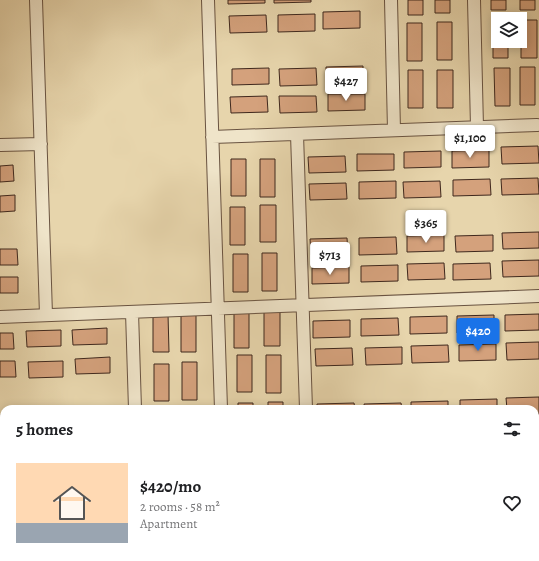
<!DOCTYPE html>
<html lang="en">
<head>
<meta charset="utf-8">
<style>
  :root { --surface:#fff; --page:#f6f6f6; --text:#202124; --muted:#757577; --accent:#1a73e8 }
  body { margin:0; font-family:Alegreya,serif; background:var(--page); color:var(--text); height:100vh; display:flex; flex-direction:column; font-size:15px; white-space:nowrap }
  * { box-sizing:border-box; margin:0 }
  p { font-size:13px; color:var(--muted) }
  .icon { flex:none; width:22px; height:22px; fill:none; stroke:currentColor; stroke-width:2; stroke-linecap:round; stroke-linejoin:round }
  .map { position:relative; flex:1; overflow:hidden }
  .drawer { position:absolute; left:0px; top:405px; width:539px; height:156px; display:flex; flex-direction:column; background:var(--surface); border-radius:12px 12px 0 0; box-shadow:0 2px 10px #0003 }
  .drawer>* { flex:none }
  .tools { position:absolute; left:491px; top:12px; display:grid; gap:8px }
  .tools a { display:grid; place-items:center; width:36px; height:36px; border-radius:0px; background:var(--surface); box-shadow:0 2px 10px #0003; font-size:20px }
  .price { position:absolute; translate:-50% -34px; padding:0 9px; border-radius:4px; background:#fff; color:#222; font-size:13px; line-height:26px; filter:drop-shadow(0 1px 2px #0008) }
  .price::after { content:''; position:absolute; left:50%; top:24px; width:12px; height:9px; margin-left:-6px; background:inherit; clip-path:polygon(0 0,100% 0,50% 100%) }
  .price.active { background:var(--accent); color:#fff }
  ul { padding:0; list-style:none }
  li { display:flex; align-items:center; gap:12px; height:100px; padding:0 16px }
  li span { display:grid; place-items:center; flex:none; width:112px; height:80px; border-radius:0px; color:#555 }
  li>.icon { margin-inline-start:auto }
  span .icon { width:48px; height:48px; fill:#fffc; stroke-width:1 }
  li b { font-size:17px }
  h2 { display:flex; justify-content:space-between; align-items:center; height:48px; padding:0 16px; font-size:17px }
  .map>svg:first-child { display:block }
  .building { fill:#d4a17c; stroke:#3f281d }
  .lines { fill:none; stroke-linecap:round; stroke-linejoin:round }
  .minor-casing { stroke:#695341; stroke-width:14 }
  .minor { stroke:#efe4c9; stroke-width:12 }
</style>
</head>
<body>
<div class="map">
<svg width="539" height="561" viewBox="0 0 539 561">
  <rect width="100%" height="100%" fill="#e7d5ac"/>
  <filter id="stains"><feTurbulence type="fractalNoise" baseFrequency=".005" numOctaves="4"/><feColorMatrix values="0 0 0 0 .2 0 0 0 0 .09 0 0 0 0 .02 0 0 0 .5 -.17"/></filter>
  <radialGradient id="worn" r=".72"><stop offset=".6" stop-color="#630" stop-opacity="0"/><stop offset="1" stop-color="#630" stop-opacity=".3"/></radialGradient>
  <path class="building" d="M228,0H265V3L228,4Z
    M274,0H311V2L274,3Z
    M408,0H423V15H408Z
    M435,0H450V13H435Z
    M491,0H506V10H491Z
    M520,0H535V10H520Z
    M360,11V28L323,29V12Z
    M315,14V31L278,32V15Z
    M266,15L267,32L230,33L229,16Z
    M493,20H498V41H508V58H493Z
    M521,20H537V58H521Z
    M437,22H452V60H437Z
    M407,23H422V61H407Z
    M363,66V82L326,83V67Z
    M520,67H535V105H520Z
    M269,68V84L232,85V69Z
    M316,68L317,85L280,86L279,69Z
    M494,68H510V106H495Z
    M408,70H423V108H408Z
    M437,70H453V108H437Z
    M328,94H365V110L328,111Z
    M267,96L268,112L231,113L230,97Z
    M279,96H316L317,112L280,113Z
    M538,146L539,163L502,164L501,147Z
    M489,150V167L452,168V151Z
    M441,151V167L404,168V152Z
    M357,154H394V170L357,171Z
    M345,156L346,172L309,173L308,157Z
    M231,159H246V196H231Z
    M260,159H275V197H260Z
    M13,165L14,181L0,182V166Z
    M538,178L539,194L502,195L501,179Z
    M490,179L491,195L453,196V180Z
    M396,181V198L359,199V182Z
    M440,181L441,197L404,198L403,182Z
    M346,183L347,199L310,200L309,184Z
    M15,195V211L0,212V196Z
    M260,205H276V242H260Z
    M230,207H245V245H230Z
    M539,232V248L503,249L502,233Z
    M444,235V251L407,252V236Z
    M493,235V251L456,252L455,236Z
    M396,237L397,254L359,255V238Z
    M347,238L348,254L311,255L310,239Z
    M0,249H17L18,265H0Z
    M262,253H277V291H262Z
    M233,254H248V292H233Z
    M539,260V276L503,277L502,261Z
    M444,263L445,279L408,280L407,264Z
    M490,263L491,279L453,280V264Z
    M398,265V281L361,282V266Z
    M349,267V283L312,284V268Z
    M0,277H18V293H0Z
    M264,308H280V346H264Z
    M249,310V348H234V311Z
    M153,314H168L169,352H153Z
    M181,314H196V352H181Z
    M539,314V330L505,331V315Z
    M494,315V332L457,333V316Z
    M447,316V333L410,334V317Z
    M398,318L399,335L361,336V319Z
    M350,320V337L313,338V321Z
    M107,328V344L73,345L72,330Z
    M61,330V346L27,347L26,331Z
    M0,333H13L14,349H0Z
    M539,342V359L507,360L506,343Z
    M496,344V360L459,361V345Z
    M448,345L449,362L412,363L411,346Z
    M402,347V364L366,365L365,348Z
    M352,348L353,365L316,366L315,349Z
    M237,355H252V392H237Z
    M266,355H281V393H266Z
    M110,357V373L76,374L75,359Z
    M0,361H15L16,377H0Z
    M63,361V377L29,378L28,362Z
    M182,362H197V400H182Z
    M154,364H169V401H154Z
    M539,397V414H535V409H507L506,398Z
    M497,399V409H460V400Z
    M448,401V409H411V402Z
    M268,402H283V409H268Z
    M238,403H253V409H238Z
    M354,403L355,409H317V404Z
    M401,403L402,409H365L364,404Z
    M0,415H4V431H0Z
    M539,425V442H535V426Z
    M0,444H4V460H0Z"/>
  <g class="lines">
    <g class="minor-casing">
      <path id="minor" d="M36,0L46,315
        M208,0L221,409
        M391,0L394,130
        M474,0L477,127
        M297,134L306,409
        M212,137L537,125
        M0,145L41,144
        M132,312L135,409
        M0,317L539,296
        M535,459H539
        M0,479H4
        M409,557V561
        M138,559L201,557"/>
    </g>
    <use href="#minor" class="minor"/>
  </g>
  <rect width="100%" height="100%" filter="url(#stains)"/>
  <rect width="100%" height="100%" fill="url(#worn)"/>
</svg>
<div class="tools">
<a><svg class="icon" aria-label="layers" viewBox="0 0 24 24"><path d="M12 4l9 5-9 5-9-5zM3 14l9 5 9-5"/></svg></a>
</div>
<b class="price" style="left:346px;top:102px">$427</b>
<b class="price" style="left:470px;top:159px">$1,100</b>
<b class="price" style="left:426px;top:244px">$365</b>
<b class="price" style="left:330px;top:276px">$713</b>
<b class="price active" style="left:478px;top:352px">$420</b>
<section class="drawer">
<h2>5 homes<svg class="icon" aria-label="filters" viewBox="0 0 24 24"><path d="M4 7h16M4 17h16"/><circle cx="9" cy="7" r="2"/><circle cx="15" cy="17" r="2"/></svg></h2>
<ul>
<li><span style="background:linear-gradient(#ffd9b3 75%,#9aa5b1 0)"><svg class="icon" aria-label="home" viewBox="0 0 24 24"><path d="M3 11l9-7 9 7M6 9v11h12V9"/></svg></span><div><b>$420/mo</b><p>2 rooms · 58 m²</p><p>Apartment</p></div><svg class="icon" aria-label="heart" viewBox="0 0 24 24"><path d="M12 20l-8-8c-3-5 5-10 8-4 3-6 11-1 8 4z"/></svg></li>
</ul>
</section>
</div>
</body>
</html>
